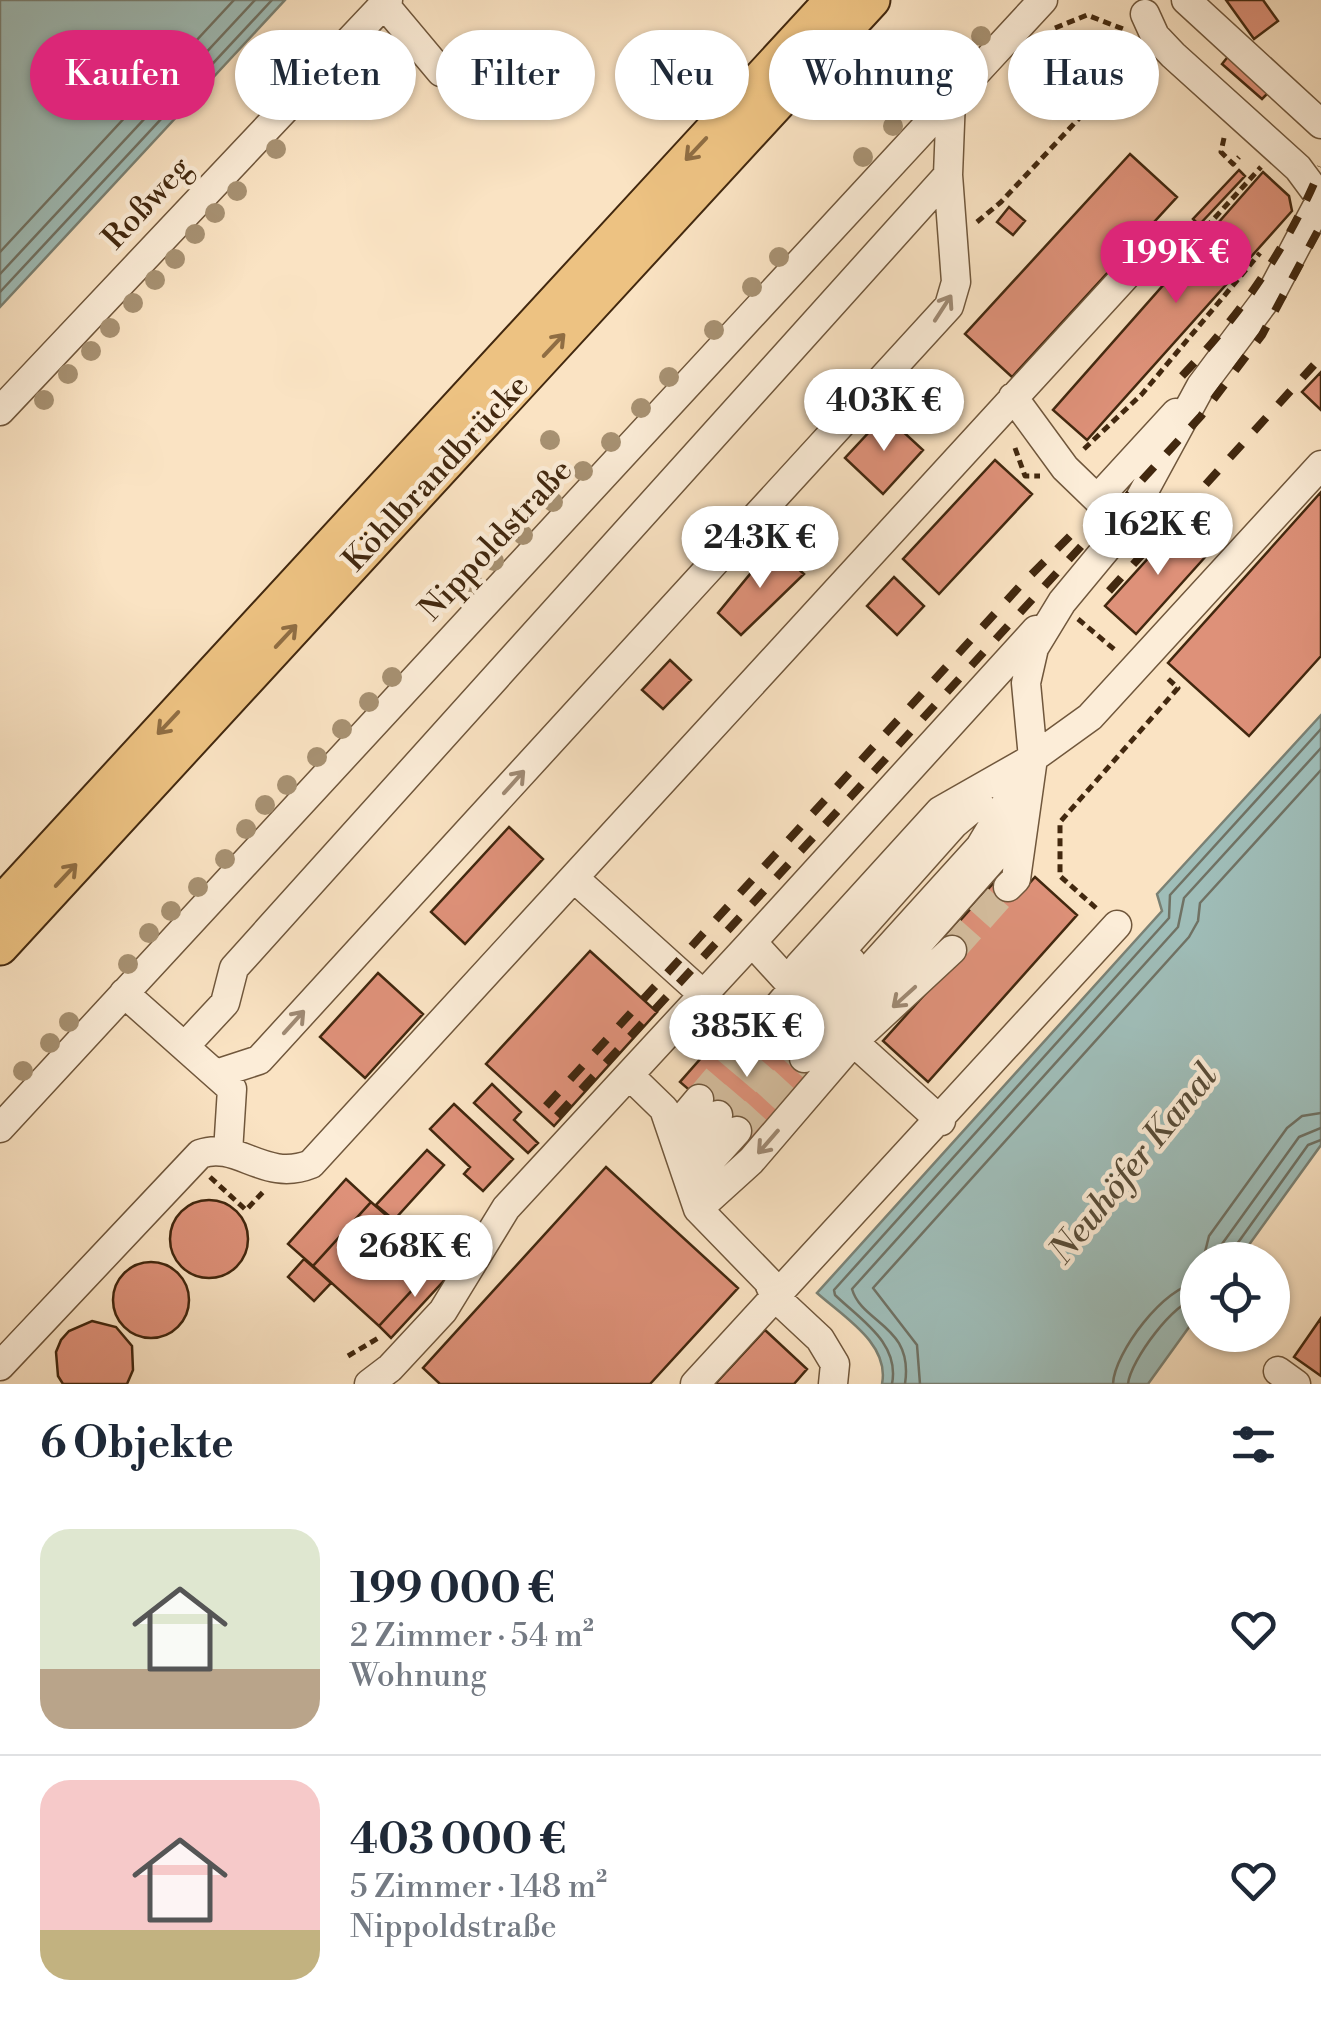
<!DOCTYPE html>
<html lang="de">
<head>
<meta charset="utf-8">
<style>
  :root { --surface:#fff; --page:#f6f6f7; --text:#1f2937; --muted:#747a83; --line:#e0e1e3; --accent:#db2777 }
  body { margin:0; font-family:"Libre Bodoni",serif; background:var(--page); color:var(--text); height:100vh; display:flex; flex-direction:column; font-size:38px; white-space:nowrap }
  * { box-sizing:border-box; margin:0 }
  p { font-size:32px; color:var(--muted) }
  .icon { flex:none; width:55px; height:55px; fill:none; stroke:currentColor; stroke-width:2; stroke-linecap:round; stroke-linejoin:round }
  .map { position:relative; height:1384px; overflow:hidden }
  .sheet { display:flex; flex-direction:column; background:var(--surface); flex:1 }
  .sheet>* { flex:none }
  .banner { position:absolute; left:30px; top:30px; width:1262px; height:90px; display:flex; gap:20px }
  .fabs { position:absolute; left:1180px; top:1242px; display:grid; gap:20px }
  .fabs a { display:grid; place-items:center; width:110px; height:110px; border-radius:50%; background:var(--surface); box-shadow:0 2px 8px #0004; font-size:50px }
  .price { position:absolute; translate:-50% -85px; padding:0 22px; border-radius:35px; background:#fff; color:#222; font-size:32px; line-height:65px; filter:drop-shadow(0 2px 5px #0008) }
  .price::after { content:''; position:absolute; left:50%; top:60px; width:30px; height:22px; margin-left:-15px; background:inherit; clip-path:polygon(0 0,100% 0,50% 100%) }
  .price.selected { background:var(--accent); color:#fff }
  ul { padding:0; list-style:none }
  li { display:flex; align-items:center; gap:30px; height:250px; padding:0 40px }
  li+li { border-top:2px solid var(--line) }
  li span { display:grid; place-items:center; flex:none; width:280px; height:200px; border-radius:30px; color:#555 }
  li>.icon { margin-inline-start:auto }
  span .icon { width:120px; height:120px; fill:#fffc; stroke-width:1 }
  li b { font-size:42px }
  h2 { display:flex; justify-content:space-between; align-items:center; height:120px; padding:0 40px; font-size:42px }
  .chip { padding:0 35px; border-radius:45px; background:var(--surface); box-shadow:0 2px 8px #0004; font-size:35px; line-height:90px }
  .chip.selected { background:var(--accent); color:#fff }
  .map>svg:first-child { display:block }
  .water { fill:#9fbdb8; stroke:#7a8174; stroke-width:2.5 }
  .lines { fill:none; stroke-linecap:round; stroke-linejoin:round }
  .shore { stroke:#707264; stroke-width:2.5 }
  .building { fill:#de9179; stroke:#42280f; stroke-width:2.5 }
  .minor-tunnel { stroke:#d5be9f; stroke-width:28; stroke-dasharray:28 14; stroke-linecap:butt }
  .minor-casing { stroke:#70573c; stroke-width:31 }
  .major-casing { stroke:#42280f; stroke-width:39 }
  .path { stroke:#42280f; stroke-width:5; stroke-dasharray:8 5; stroke-linecap:butt }
  .minor { stroke:#fcedd8; stroke-width:28 }
  .major { stroke:#edc282; stroke-width:35 }
  .rail { stroke:#42280f; stroke-width:8; stroke-dasharray:18 18; stroke-linecap:butt }
  .tree { fill:#a79172 }
  .oneway { stroke:#8f6d43 }
  .oneway2 { stroke:#9f8a74 }
  .labels { text-anchor:middle; dominant-baseline:central; stroke-width:9; stroke-linejoin:round; paint-order:stroke }
  .street-label { font-size:32px; fill:#42280f; stroke:#fcedd8 }
  .water-label { font-size:35px; font-style:italic; fill:#594d39; stroke:#fcedd8 }
</style>
</head>
<body>
<div class="map">
<svg width="1321" height="1384" viewBox="0 0 1321 1384">
  <rect width="100%" height="100%" fill="#fae3c3"/>
  <filter id="stains"><feTurbulence type="fractalNoise" baseFrequency=".002" numOctaves="4"/><feColorMatrix values="0 0 0 0 .2 0 0 0 0 .09 0 0 0 0 .02 0 0 0 .5 -.17"/></filter>
  <radialGradient id="worn" r=".72"><stop offset=".6" stop-color="#630" stop-opacity="0"/><stop offset="1" stop-color="#630" stop-opacity=".3"/></radialGradient>
  <path class="water" d="M0,0H285L0,307Z
    M1321,715V1145L1238,1260H1198L1197,1316L1148,1384H882C890,1344 844,1317 817,1293L1162,911L1157,894Z"/>
  <g class="lines">
    <path class="shore" d="M0,252L234,0
      M0,274L255,0
      M0,292L272,0
      M1203,1260L1209,1236L1287,1128L1302,1116L1321,1113
      M1218,1260L1222,1244L1299,1137L1321,1128
      M1230,1260L1232,1251L1308,1145L1321,1140
      M892,1384C900,1343 861,1320 835,1295L834,1290L1169,918L1170,895L1321,729
      M905,1384C914,1325 862,1324 852,1289L1178,927L1184,898L1321,748
      M920,1384L917,1345L873,1288L1189,937L1198,921L1200,903L1321,770
      M1113,1384C1114,1353 1165,1285 1198,1283
      M1128,1384C1130,1361 1175,1300 1198,1298"/>
  </g>
  <path class="building" d="M1226,0H1263L1278,21L1254,39Z
    M1230,54L1271,90L1262,99L1222,64Z
    M1130,154L1177,197L1012,377L965,334Z
    M1239,170L1245,176L1199,225L1193,219Z
    M1263,172L1289,196L1292,211L1087,440L1053,410Z
    M1009,207L1025,221L1013,235L997,222Z
    M1321,372V410L1302,392Z
    M885,415L923,450L883,494L845,458Z
    M995,460L1032,494L939,594L903,559Z
    M1321,492V656L1249,736L1168,663Z
    M1182,521L1202,538L1195,545L1207,555L1136,634L1105,606Z
    M773,546L804,574L741,635L718,613Z
    M894,577L924,606L897,635L867,606Z
    M670,660L691,680L663,709L642,690Z
    M509,827L543,859L465,944L431,912Z
    M1035,877L1077,915L928,1082L883,1041L959,956L942,941L998,878L1018,896Z
    M590,951L657,1012L554,1126L486,1064Z
    M378,973L423,1014L365,1078L320,1037Z
    M732,1023L763,1049L776,1034L816,1068L751,1143L680,1082Z
    M492,1084L521,1112L514,1120L538,1143L528,1153L474,1103Z
    M454,1104L513,1159L483,1191L464,1174L470,1167L430,1129Z
    M427,1150L444,1165L394,1220L376,1205Z
    M606,1167L738,1288L650,1384H440L423,1368Z
    M346,1179L371,1202L313,1266L288,1244Z
    M170 1239a39 39 0 1 1 78 0a39 39 0 1 1-78 0Z
    M371,1202L439,1261L379,1326L313,1266Z
    M304,1259L331,1283L314,1301L288,1277Z
    M439,1261L451,1273L391,1338L379,1326Z
    M113 1300a38 38 0 1 1 76 0a38 38 0 1 1-76 0Z
    M1321,1318V1376L1294,1357Z
    M92,1321L116,1327L132,1346L133,1370L127,1384H63L58,1376L56,1352L61,1340L69,1331Z
    M765,1330L807,1369L794,1384H715Z"/>
  <g class="lines">
    <path class="minor-tunnel" d="M952,950L1008,887
      M699,1099L750,1039
      M718,1115L783,1039
      M737,1131L804,1058"/>
    <g class="minor-casing">
      <path id="minor" d="M1186,0L1321,124
        M384,4L441,72
        M1145,14L1155,36L1173,55L1298,168L1321,199
        M1013,397L1065,468L1125,526
        M0,411L388,0
        M1097,499L1176,413
        M574,878L706,997
        M1008,887L1016,879L1033,758L1090,717L1321,465
        M794,988L814,981L954,824L979,803
        M124,993L232,1089L228,1152
        M750,1039L794,988L799,966L940,811L1033,758L1026,683L1034,648L1062,602L1125,526L1201,386L1273,290L1321,199
        M783,1039L851,961
        M185,1046L225,1003L234,968L948,175
        M804,1058L835,1024L865,1004L993,859L1033,758L980,847L846,995L835,1024
        M216,1074L259,1060L949,306L956,282L948,175L951,98
        M630,1076L664,1109L698,1209L768,1281L775,1297L820,1339L835,1364L833,1384
        M941,1121L794,988L752,942L1036,630
        M0,1128L1043,0
        M672,1131L699,1099
        M681,1158L718,1115
        M690,1183L737,1131
        M698,1209L751,1161L854,1041L952,950
        M0,1366L200,1154C238,1140 264,1183 311,1164L1143,257
        M1278,1371L1296,1384
        M369,1384L390,1368L443,1311L506,1208L752,942
        M695,1384L1117,925"/>
    </g>
    <g class="major-casing">
      <path id="major" d="M0,905L833,0
        M0,947L872,0"/>
    </g>
    <path class="path" d="M1055,28L1087,15L1123,29
      M1224,138L1221,152L1233,164L1239,157
      M977,222L1001,202L1139,54
      M1166,256L1181,255L1261,167
      M1015,448L1025,476H1040
      M1084,449L1142,394L1260,253
      M1078,619L1115,650
      M1096,908L1060,876V822L1178,688L1165,676
      M210,1177L246,1210L263,1192
      M348,1356L380,1337"/>
    <use href="#minor" class="minor"/>
    <use href="#major" class="major"/>
    <path class="rail" d="M1182,376C1241,314 1289,246 1321,167
      M1109,591L1314,365
      M546,1106L1019,587L1081,525
      M557,1116L1201,416L1262,335L1321,225"/>
  </g>
  <g class="tree">
    <circle cx="981" cy="36" r="10"/>
    <circle cx="949" cy="64" r="10"/>
    <circle cx="922" cy="93" r="10"/>
    <circle cx="893" cy="126" r="10"/>
    <circle cx="276" cy="149" r="10"/>
    <circle cx="863" cy="157" r="10"/>
    <circle cx="237" cy="191" r="10"/>
    <circle cx="215" cy="213" r="10"/>
    <circle cx="195" cy="234" r="10"/>
    <circle cx="779" cy="257" r="10"/>
    <circle cx="175" cy="259" r="10"/>
    <circle cx="155" cy="280" r="10"/>
    <circle cx="752" cy="287" r="10"/>
    <circle cx="133" cy="303" r="10"/>
    <circle cx="110" cy="328" r="10"/>
    <circle cx="714" cy="330" r="10"/>
    <circle cx="91" cy="351" r="10"/>
    <circle cx="68" cy="374" r="10"/>
    <circle cx="669" cy="377" r="10"/>
    <circle cx="44" cy="400" r="10"/>
    <circle cx="641" cy="408" r="10"/>
    <circle cx="550" cy="440" r="10"/>
    <circle cx="611" cy="442" r="10"/>
    <circle cx="583" cy="471" r="10"/>
    <circle cx="553" cy="502" r="10"/>
    <circle cx="523" cy="535" r="10"/>
    <circle cx="494" cy="561" r="10"/>
    <circle cx="473" cy="583" r="10"/>
    <circle cx="392" cy="677" r="10"/>
    <circle cx="369" cy="702" r="10"/>
    <circle cx="342" cy="729" r="10"/>
    <circle cx="317" cy="757" r="10"/>
    <circle cx="287" cy="785" r="10"/>
    <circle cx="265" cy="805" r="10"/>
    <circle cx="246" cy="829" r="10"/>
    <circle cx="225" cy="859" r="10"/>
    <circle cx="198" cy="887" r="10"/>
    <circle cx="171" cy="911" r="10"/>
    <circle cx="149" cy="933" r="10"/>
    <circle cx="128" cy="964" r="10"/>
    <circle cx="69" cy="1022" r="10"/>
    <circle cx="50" cy="1043" r="10"/>
    <circle cx="23" cy="1071" r="10"/>
  </g>
  <defs><path id="oneway-shaft" d="M-6 0H5M1.5-3L5.5 0L1.5 3" fill="none" stroke-width="1.6" stroke-linecap="round" stroke-linejoin="round" transform="scale(2.5)"/></defs>
  <g class="oneway">
    <use href="#oneway-shaft" transform="translate(696 149) rotate(133)"/>
    <use href="#oneway-shaft" transform="translate(554 345) rotate(-47)"/>
    <use href="#oneway-shaft" transform="translate(286 636) rotate(-47)"/>
    <use href="#oneway-shaft" transform="translate(168 723) rotate(133)"/>
    <use href="#oneway-shaft" transform="translate(66 875) rotate(-47)"/>
  </g>
  <g class="oneway2">
    <use href="#oneway-shaft" transform="translate(943 308) rotate(-57)"/>
    <use href="#oneway-shaft" transform="translate(514 782) rotate(-48)"/>
    <use href="#oneway-shaft" transform="translate(904 997) rotate(138)"/>
    <use href="#oneway-shaft" transform="translate(294 1022) rotate(-48)"/>
    <use href="#oneway-shaft" transform="translate(768 1142) rotate(131)"/>
  </g>
  <g class="labels">
    <g class="street-label">
      <text transform="translate(147 203) rotate(-47)">Roßweg</text>
      <text transform="translate(436 473) rotate(-47)">Köhlbrandbrücke</text>
      <text transform="translate(496 540) rotate(-47)">Nippoldstraße</text>
    </g>
    <g class="water-label">
      <text transform="translate(1134 1164) rotate(-51)">Neuhöfer Kanal</text>
    </g>
  </g>
  <rect width="100%" height="100%" filter="url(#stains)"/>
  <rect width="100%" height="100%" fill="url(#worn)"/>
</svg>
<div class="fabs">
<a><svg class="icon" aria-label="locate" viewBox="0 0 24 24"><circle cx="12" cy="12" r="6"/><path d="M12 2v4M12 18v4M2 12h4M18 12h4"/></svg></a>
</div>
<b class="price selected" style="left:1176px;top:306px">199K €</b>
<b class="price" style="left:884px;top:454px">403K €</b>
<b class="price" style="left:1158px;top:578px">162K €</b>
<b class="price" style="left:760px;top:591px">243K €</b>
<b class="price" style="left:747px;top:1080px">385K €</b>
<b class="price" style="left:415px;top:1300px">268K €</b>
<div class="banner">
<a class="chip selected">Kaufen</a>
<a class="chip">Mieten</a>
<a class="chip">Filter</a>
<a class="chip">Neu</a>
<a class="chip">Wohnung</a>
<a class="chip">Haus</a>
</div>
</div>
<section class="sheet">
<h2>6 Objekte<svg class="icon" aria-label="filters" viewBox="0 0 24 24"><path d="M4 7h16M4 17h16"/><circle cx="9" cy="7" r="2"/><circle cx="15" cy="17" r="2"/></svg></h2>
<ul>
<li><span style="background:linear-gradient(#dfe7d0 70%,#b9a48a 0)"><svg class="icon" aria-label="home" viewBox="0 0 24 24"><path d="M3 11l9-7 9 7M6 9v11h12V9"/></svg></span><div><b>199 000 €</b><p>2 Zimmer · 54 m²</p><p>Wohnung</p></div><svg class="icon" aria-label="heart" viewBox="0 0 24 24"><path d="M12 20l-8-8c-3-5 5-10 8-4 3-6 11-1 8 4z"/></svg></li>
<li><span style="background:linear-gradient(#f6c9c9 75%,#c2b280 0)"><svg class="icon" aria-label="home" viewBox="0 0 24 24"><path d="M3 11l9-7 9 7M6 9v11h12V9"/></svg></span><div><b>403 000 €</b><p>5 Zimmer · 148 m²</p><p>Nippoldstraße</p></div><svg class="icon" aria-label="heart" viewBox="0 0 24 24"><path d="M12 20l-8-8c-3-5 5-10 8-4 3-6 11-1 8 4z"/></svg></li>
</ul>
</section>
</body>
</html>
